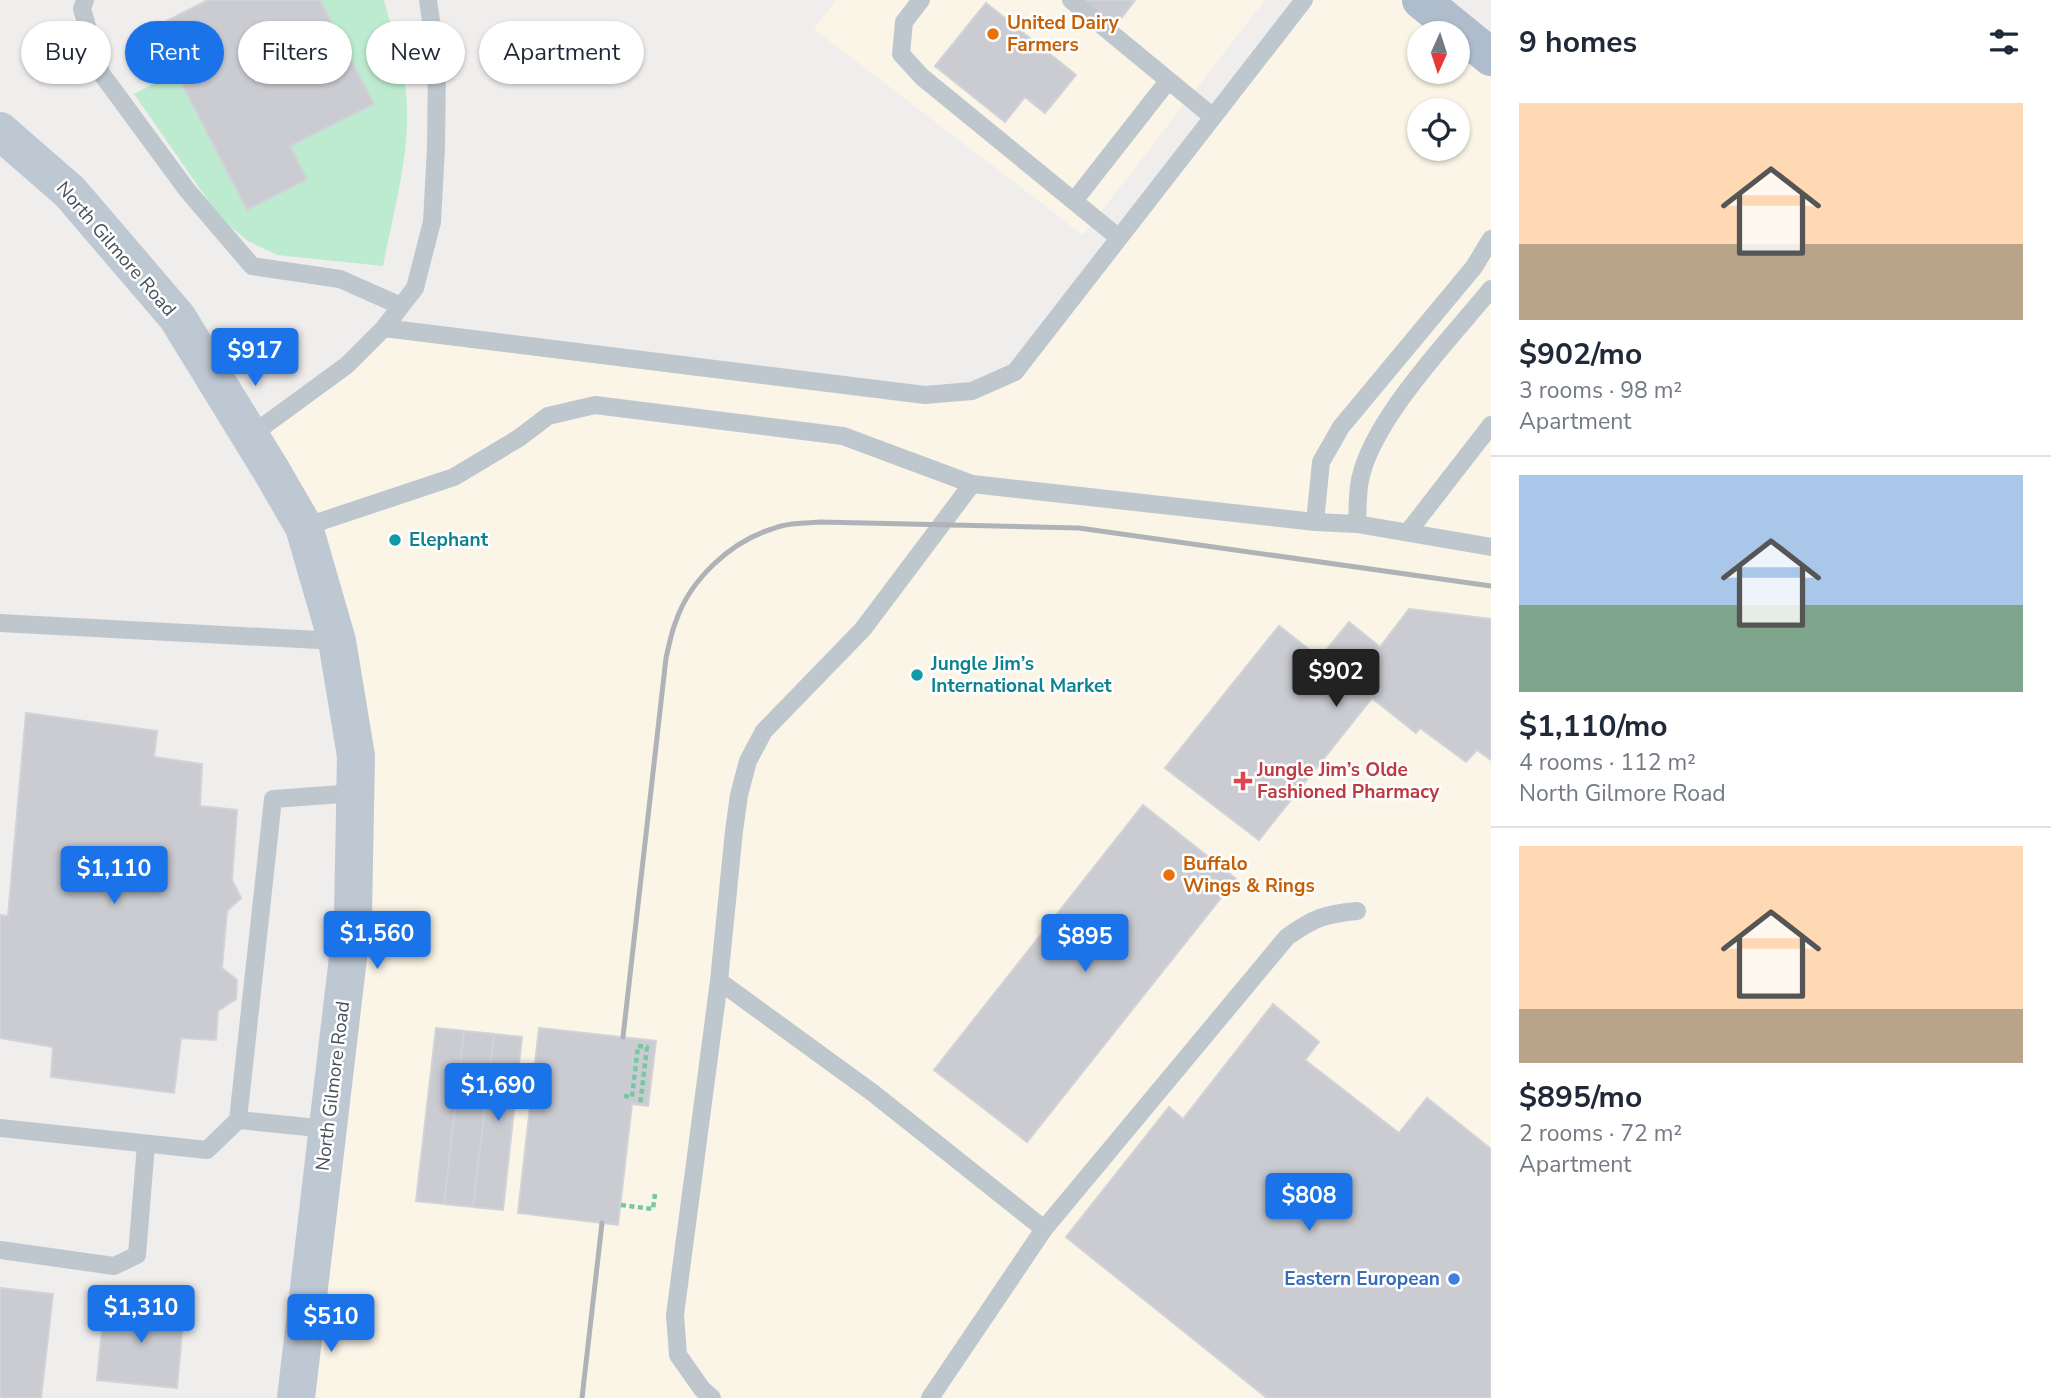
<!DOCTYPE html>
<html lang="en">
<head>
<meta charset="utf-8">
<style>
  :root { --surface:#fff; --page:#f6f6f7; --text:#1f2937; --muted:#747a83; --line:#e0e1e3; --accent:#1a73e8 }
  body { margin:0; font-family:"Nunito Sans",sans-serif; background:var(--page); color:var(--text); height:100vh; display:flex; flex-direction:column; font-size:26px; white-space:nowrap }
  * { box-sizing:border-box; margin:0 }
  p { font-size:23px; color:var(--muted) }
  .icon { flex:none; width:38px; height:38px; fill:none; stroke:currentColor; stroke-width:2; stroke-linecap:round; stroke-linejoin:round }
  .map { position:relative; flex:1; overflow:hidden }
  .drawer { display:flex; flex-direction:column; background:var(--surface); width:560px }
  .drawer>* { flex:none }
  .guide { position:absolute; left:21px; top:21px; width:665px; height:63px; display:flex; gap:14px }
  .needle { width:46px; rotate:183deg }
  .fabs { position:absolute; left:1407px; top:21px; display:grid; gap:14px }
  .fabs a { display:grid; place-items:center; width:63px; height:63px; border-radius:50%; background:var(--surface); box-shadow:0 2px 5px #0004; font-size:35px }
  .price { position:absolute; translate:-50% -60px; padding:0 16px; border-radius:7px; background:var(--accent); color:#fff; font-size:23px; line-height:46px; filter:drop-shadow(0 2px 4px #0008) }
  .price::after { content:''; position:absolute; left:50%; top:42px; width:21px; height:16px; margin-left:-10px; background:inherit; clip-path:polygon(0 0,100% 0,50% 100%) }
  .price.on { background:#222; color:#fff }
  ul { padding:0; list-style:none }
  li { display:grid; align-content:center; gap:14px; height:371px; padding:0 28px }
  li+li { border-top:2px solid var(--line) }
  li span { display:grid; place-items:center; height:217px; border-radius:0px; color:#555 }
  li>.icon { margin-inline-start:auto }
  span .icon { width:126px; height:126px; fill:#fffc; stroke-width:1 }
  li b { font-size:30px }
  h2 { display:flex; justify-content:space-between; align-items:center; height:84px; padding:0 28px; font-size:30px }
  .chip { padding:0 24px; border-radius:32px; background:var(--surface); box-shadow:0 2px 5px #0004; font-size:24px; line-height:63px }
  .chip.on { background:var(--accent); color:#fff }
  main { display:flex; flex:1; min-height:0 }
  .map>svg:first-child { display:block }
  .commercial { fill:#faf5e6; fill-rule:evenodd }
  .green { fill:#bdebd0 }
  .building { fill:#caccd2; stroke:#d1d3d8; stroke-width:2 }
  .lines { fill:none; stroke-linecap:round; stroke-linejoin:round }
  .path { stroke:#77c7a1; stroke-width:4.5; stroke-dasharray:5 3.5; stroke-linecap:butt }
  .lane { stroke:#bec7ce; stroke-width:18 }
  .secondary { stroke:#bec8d3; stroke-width:38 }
  .primary { stroke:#aebccb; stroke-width:38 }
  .rail { stroke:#afb2b7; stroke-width:5 }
  .food-dot { fill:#e8710a; stroke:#fff; stroke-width:2.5 }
  .culture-dot { fill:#0f9aa8; stroke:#fff; stroke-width:2.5 }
  .health-dot { fill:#e0444e; stroke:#fff; stroke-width:2.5 }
  .shop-dot { fill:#3f7fe0; stroke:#fff; stroke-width:2.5 }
  .labels { text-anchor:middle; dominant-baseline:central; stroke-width:5; stroke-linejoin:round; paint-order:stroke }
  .food-label { font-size:19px; font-weight:bold; fill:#c56008; stroke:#fff; text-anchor:start }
  .street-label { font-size:19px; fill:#465059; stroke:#fff }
  .culture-label { font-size:19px; font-weight:bold; fill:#0d838f; stroke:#fff; text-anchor:start }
  .health-label { font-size:19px; font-weight:bold; fill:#be3a42; stroke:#fff; text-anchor:start }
  .shop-label { font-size:19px; font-weight:bold; fill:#366cbe; stroke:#fff; text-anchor:end }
</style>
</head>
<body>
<main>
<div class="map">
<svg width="1491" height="1398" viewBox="0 0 1491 1398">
  <rect width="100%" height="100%" fill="#f0eded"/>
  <path class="commercial" d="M836,0H1265L1083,235L814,29Z
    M1304,0H1421L1491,57V1398H296L353,915L337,641L250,436L384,328L925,395L1015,372ZM1419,33H1458V72H1419ZM1419,110H1458V149H1419Z"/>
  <path class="green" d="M320,0H384C393,34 406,70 407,106C409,159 393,214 383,266L277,255L248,241L221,219L134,94L175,72L247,210L290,146L373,104Z"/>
  <path class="building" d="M208,0H320L374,104L290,146L307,179L247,210L153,28Z
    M1083,0H1135L1116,25Z
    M986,3L1076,75L1045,113L1025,97L1005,122L935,66Z
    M1409,609L1491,619V760L1477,750L1466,762L1420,728L1416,733L1372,698L1259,840L1165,768L1279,626L1320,658L1349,622L1380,647Z
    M26,713L157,731L154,757L202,764L200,806L237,810L232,880L241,898L227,911L222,968L237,980L236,999L218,1011L216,1040L181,1038L174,1093L51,1077L53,1047L0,1038V915L8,916Z
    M1143,805L1236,879L1027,1142L934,1070Z
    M1273,1004L1319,1042L1305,1060L1399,1133L1427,1098L1491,1149V1398H1267L1066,1237L1169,1107L1183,1119Z
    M436,1028L464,1031L444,1204L416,1201Z
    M539,1028L656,1041L648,1106L632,1104L618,1225L518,1213Z
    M464,1031L494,1034L473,1207L444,1204Z
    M494,1034L522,1037L503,1210L473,1207Z
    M0,1288L53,1294L41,1398H0Z
    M105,1301L184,1309L177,1388L97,1380Z"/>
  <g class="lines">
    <path class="path" d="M624,1096L632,1097L638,1046L647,1047L640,1105
      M621,1205L653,1209L655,1194"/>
    <path class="lane" d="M85,0L82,9L101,73L187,190L252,266L340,279L401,306
      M921,0L904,22L901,54L922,77L1119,238
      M1071,0L1213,117
      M1074,201L1168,81
      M384,328L925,395L972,391L1015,372L1304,0
      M250,436L347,365L384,328L415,288L432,222L436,148L437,63L428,0
      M1315,522L1321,462L1341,427L1474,267L1491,239
      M1357,524C1358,510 1357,494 1360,480C1372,419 1451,338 1491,289
      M304,527L454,477L519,438L548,416L595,405L843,436L972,484L1315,522L1357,524L1491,547
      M1408,532L1491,425
      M0,623L337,641
      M719,981L873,1093L1044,1229
      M238,1120L273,799L356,793
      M0,1128L207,1150L238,1120L328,1129
      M0,1250L114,1266L137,1255L146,1144
      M712,1398L702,1389L678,1355L675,1315L719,981L734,831L739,795L748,761L764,731L863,629L972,484
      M930,1398L1044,1229L1287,937C1314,918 1324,914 1357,911"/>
    <path class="secondary" d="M0,131L70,192L177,317L271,470L304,527L337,641L356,756L353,915L296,1398"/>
    <path class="primary" d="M1421,0L1491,57"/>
    <path class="rail" d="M623,1037L666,658C669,646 671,633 676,621C690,580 730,542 772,529C787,523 804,523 820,522L1079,528L1491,586
      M582,1398L602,1223"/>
  </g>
  <g class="food-dot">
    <circle cx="993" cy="34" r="7"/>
    <circle cx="1169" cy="875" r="7"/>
  </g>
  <g class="culture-dot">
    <circle cx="395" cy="540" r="7"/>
    <circle cx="917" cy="675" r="7"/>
  </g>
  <path class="health-dot" d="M1239.5 770.5h7v7h7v7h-7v7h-7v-7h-7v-7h7z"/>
  <circle class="shop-dot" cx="1454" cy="1279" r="7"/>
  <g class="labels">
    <g class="food-label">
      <text x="1007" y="23">United Dairy<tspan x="1007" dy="22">Farmers</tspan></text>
      <text x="1183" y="864">Buffalo<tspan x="1183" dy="22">Wings &amp; Rings</tspan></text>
    </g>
    <g class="street-label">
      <text transform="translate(116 249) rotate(49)">North Gilmore Road</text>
      <text transform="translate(333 1086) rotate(-83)">North Gilmore Road</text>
    </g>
    <g class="culture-label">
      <text x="409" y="540">Elephant</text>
      <text x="931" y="664">Jungle Jim’s<tspan x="931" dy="22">International Market</tspan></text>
    </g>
    <g class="health-label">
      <text x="1257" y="770">Jungle Jim’s Olde<tspan x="1257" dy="22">Fashioned Pharmacy</tspan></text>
    </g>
    <g class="shop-label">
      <text x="1440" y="1279">Eastern European</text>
    </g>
  </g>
</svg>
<div class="fabs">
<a><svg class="needle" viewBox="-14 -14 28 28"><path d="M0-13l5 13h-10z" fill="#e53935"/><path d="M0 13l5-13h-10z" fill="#747a83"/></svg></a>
<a><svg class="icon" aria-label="locate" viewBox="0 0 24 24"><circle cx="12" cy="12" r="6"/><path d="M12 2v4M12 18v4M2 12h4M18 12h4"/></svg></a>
</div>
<b class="price" style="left:255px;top:388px">$917</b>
<b class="price on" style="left:1336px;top:709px">$902</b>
<b class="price" style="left:114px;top:906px">$1,110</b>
<b class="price" style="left:377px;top:971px">$1,560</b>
<b class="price" style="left:1085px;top:974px">$895</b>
<b class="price" style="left:498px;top:1123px">$1,690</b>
<b class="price" style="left:1309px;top:1233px">$808</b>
<b class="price" style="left:141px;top:1345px">$1,310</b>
<b class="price" style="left:331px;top:1354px">$510</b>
<div class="guide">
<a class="chip">Buy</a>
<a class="chip on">Rent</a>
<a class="chip">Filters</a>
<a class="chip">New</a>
<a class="chip">Apartment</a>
</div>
</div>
<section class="drawer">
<h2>9 homes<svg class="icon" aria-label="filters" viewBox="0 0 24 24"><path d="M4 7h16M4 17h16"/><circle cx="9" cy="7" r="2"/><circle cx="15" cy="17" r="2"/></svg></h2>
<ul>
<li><span style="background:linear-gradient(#ffd9b3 65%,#b9a48a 0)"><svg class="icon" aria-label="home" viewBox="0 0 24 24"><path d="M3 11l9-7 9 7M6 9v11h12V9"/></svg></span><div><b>$902/mo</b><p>3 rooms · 98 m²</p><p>Apartment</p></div></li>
<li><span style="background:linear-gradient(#a9c7e8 60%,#7fa58c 0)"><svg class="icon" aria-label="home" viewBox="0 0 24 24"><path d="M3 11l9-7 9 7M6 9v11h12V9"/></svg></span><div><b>$1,110/mo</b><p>4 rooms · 112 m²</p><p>North Gilmore Road</p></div></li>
<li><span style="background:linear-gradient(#ffd9b3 75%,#b9a48a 0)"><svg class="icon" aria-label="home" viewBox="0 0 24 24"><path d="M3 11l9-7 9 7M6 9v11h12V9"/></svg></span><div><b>$895/mo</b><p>2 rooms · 72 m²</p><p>Apartment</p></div></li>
</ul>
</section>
</main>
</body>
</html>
